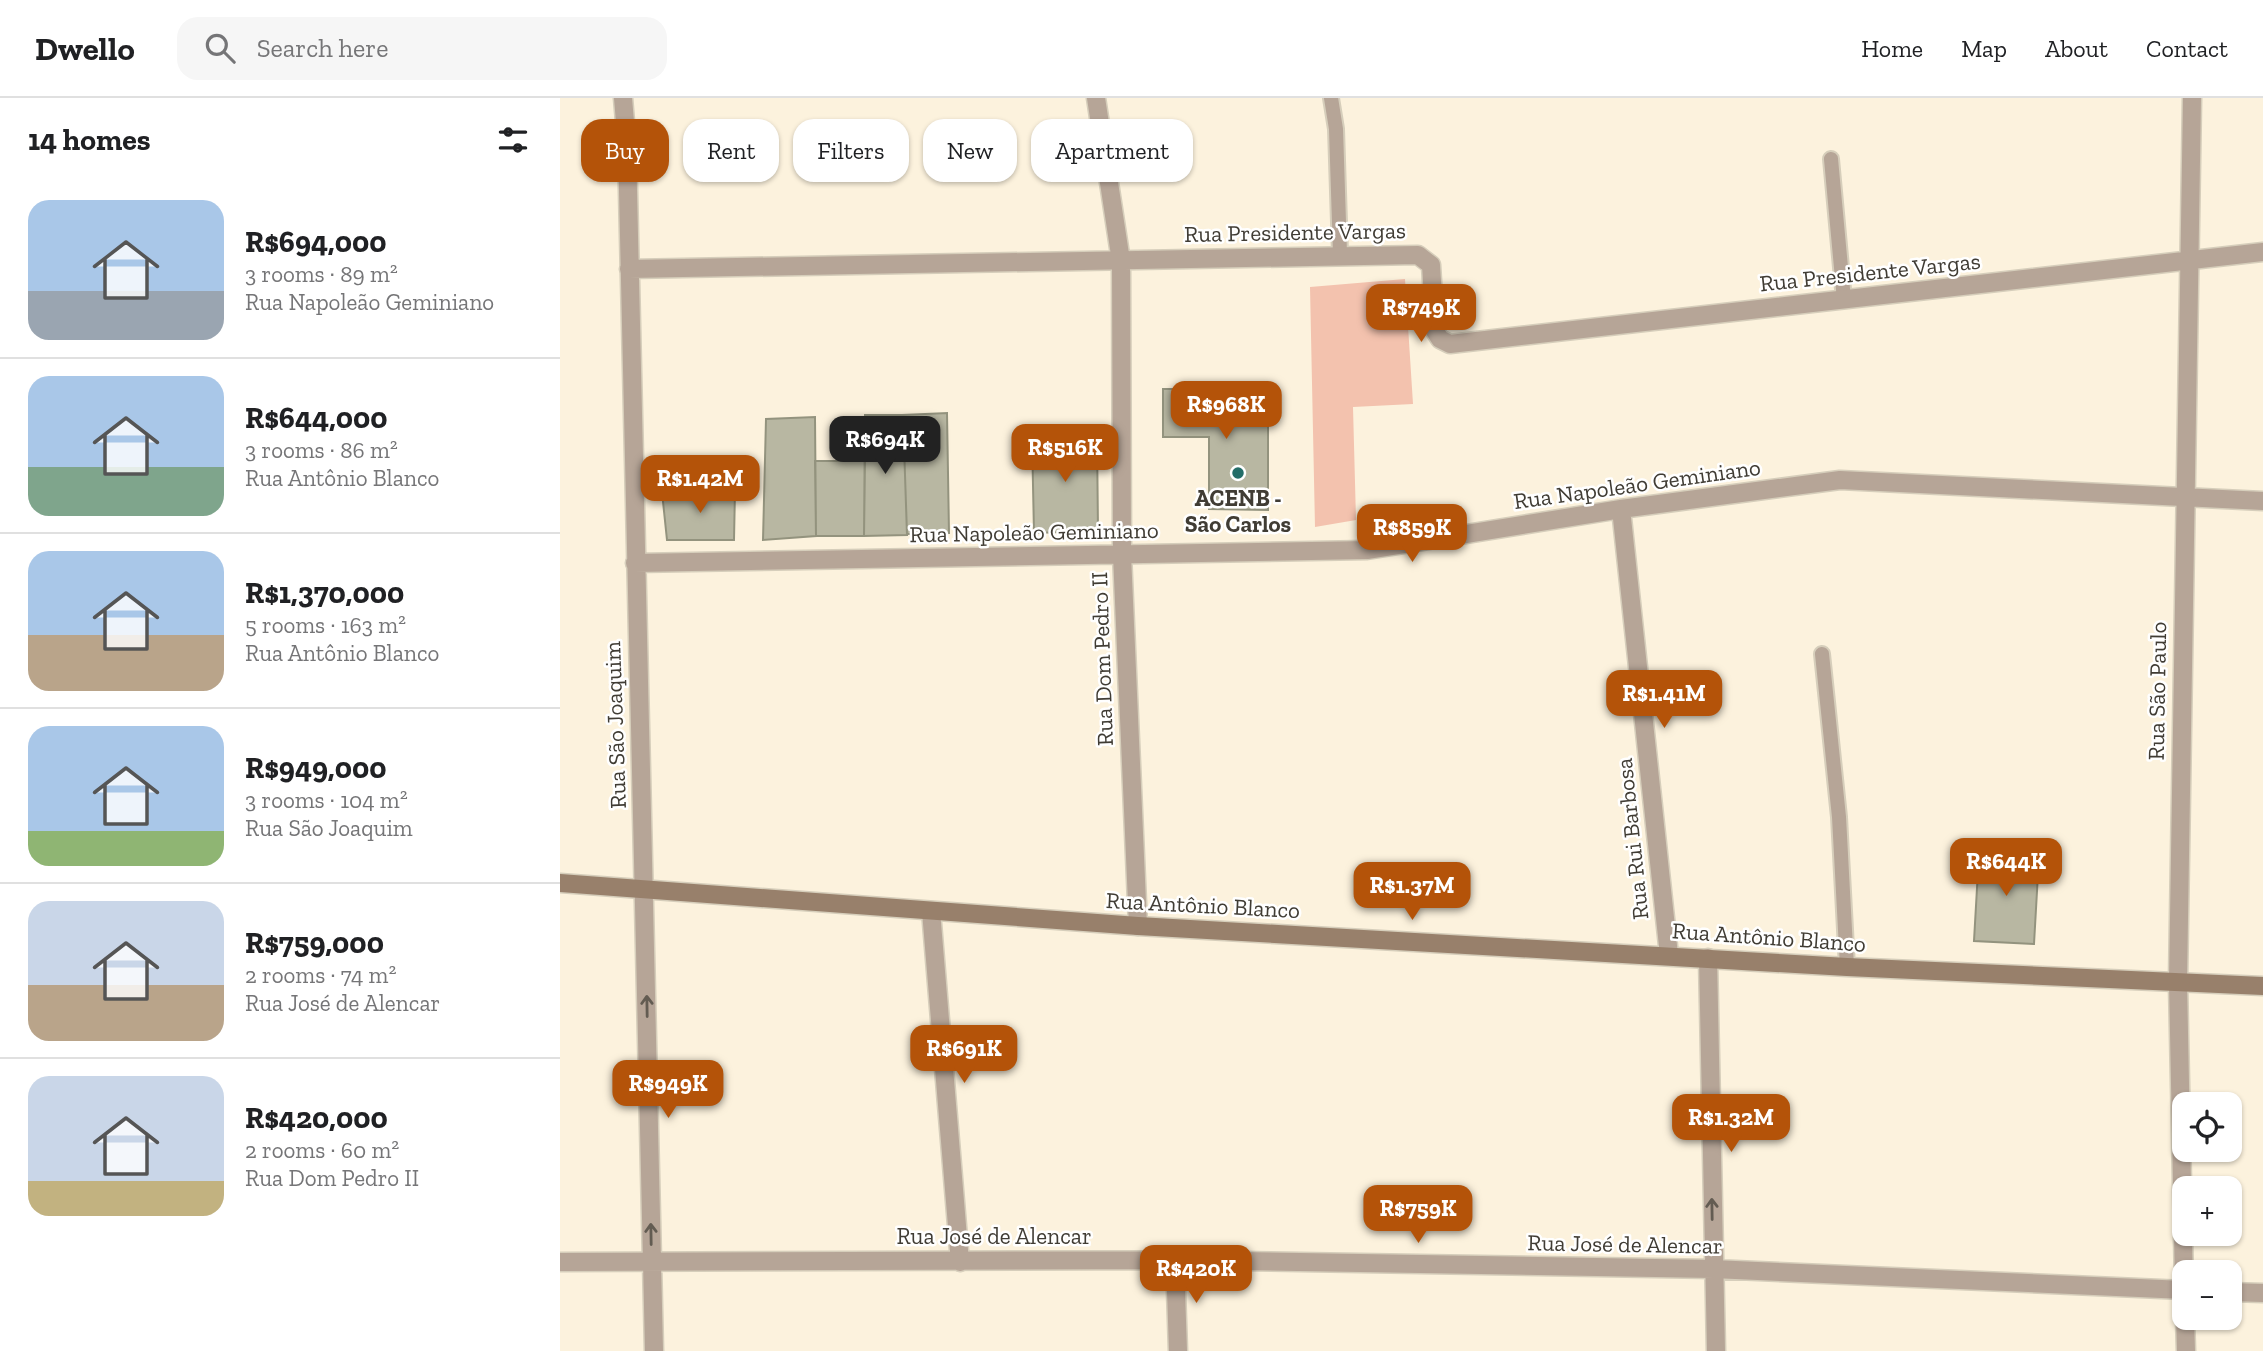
<!DOCTYPE html>
<html lang="en">
<head>
<meta charset="utf-8">
<style>
  :root { --surface:#fff; --page:#f6f6f6; --text:#202124; --muted:#757577; --line:#e0e0e0; --accent:#b45309 }
  body { margin:0; font-family:"Zilla Slab",serif; background:var(--page); color:var(--text); height:100vh; display:flex; flex-direction:column; font-size:26px; white-space:nowrap }
  * { box-sizing:border-box; margin:0 }
  p { font-size:23px; color:var(--muted) }
  .icon { flex:none; width:38px; height:38px; fill:none; stroke:currentColor; stroke-width:2; stroke-linecap:round; stroke-linejoin:round }
  .map { position:relative; flex:1; overflow:hidden }
  .details { display:flex; flex-direction:column; background:var(--surface); width:560px }
  .details>* { flex:none }
  .top-card { position:absolute; left:21px; top:21px; width:665px; height:63px; display:flex; gap:14px }
  .controls { position:absolute; left:1612px; top:994px; display:grid; gap:14px }
  .controls a { display:grid; place-items:center; width:70px; height:70px; border-radius:14px; background:var(--surface); box-shadow:0 2px 5px #0004; font-size:35px }
  .price { position:absolute; translate:-50% -60px; padding:0 16px; border-radius:14px; background:var(--accent); color:#fff; font-size:23px; line-height:46px; filter:drop-shadow(0 2px 4px #0008) }
  .price::after { content:''; position:absolute; left:50%; top:42px; width:21px; height:16px; margin-left:-10px; background:inherit; clip-path:polygon(0 0,100% 0,50% 100%) }
  .price.selected { background:#222; color:#fff }
  ul { padding:0; list-style:none }
  li { display:flex; align-items:center; gap:21px; height:175px; padding:0 28px }
  li+li { border-top:2px solid var(--line) }
  li span { display:grid; place-items:center; flex:none; width:196px; height:140px; border-radius:21px; color:#555 }
  li>.icon { margin-inline-start:auto }
  span .icon { width:84px; height:84px; fill:#fffc; stroke-width:1 }
  li b { font-size:30px }
  h2 { display:flex; justify-content:space-between; align-items:center; height:84px; padding:0 28px; font-size:30px }
  .chip { padding:0 24px; border-radius:21px; background:var(--surface); box-shadow:0 2px 5px #0004; font-size:24px; line-height:63px }
  .chip.selected { background:var(--accent); color:#fff }
  header { display:flex; align-items:center; gap:42px; box-sizing:border-box; height:98px; padding:0 35px; background:var(--surface); border-bottom:2px solid var(--line) }
  header strong { font-size:33px }
  nav { display:flex; gap:38px; margin-inline-start:auto; font-size:24px }
  .search { width:490px; height:63px; background:var(--page); display:flex; align-items:center; gap:18px; box-sizing:border-box; padding:0 24px; border-radius:21px; color:var(--muted); font-size:26px }
  main { display:flex; flex:1; min-height:0 }
  .map>svg:first-child { display:block }
  .green { fill:#f3c2ae }
  .building { fill:#b8b7a2; stroke:#93937e; stroke-width:2 }
  .lines { fill:none; stroke-linecap:round; stroke-linejoin:round }
  .lane-casing { stroke:#d6cebb; stroke-width:18 }
  .street-casing { stroke:#d6cebb; stroke-width:21 }
  .secondary-casing { stroke:#d6cebb; stroke-width:21 }
  .lane { stroke:#b6a597; stroke-width:14 }
  .street { stroke:#b6a597; stroke-width:18 }
  .secondary { stroke:#98806b; stroke-width:18 }
  .oneway { stroke:#635c52 }
  .poi-dot { fill:#236d68; stroke:#fff; stroke-width:2.5 }
  .labels { text-anchor:middle; dominant-baseline:central; stroke-width:5; stroke-linejoin:round; paint-order:stroke }
  .street-label { font-size:23px; fill:#403c34; stroke:#fff }
  .poi-label { font-size:23px; font-weight:bold; fill:#403c34; stroke:#fff }
</style>
</head>
<body>
<header>
<strong>Dwello</strong>
<div class="search"><svg class="icon" aria-label="search" viewBox="0 0 24 24"><circle cx="10" cy="10" r="6"/><path d="M15 15l6 6"/></svg>Search here</div>
<nav><a>Home</a><a>Map</a><a>About</a><a>Contact</a></nav>
</header>
<main>
<section class="details">
<h2>14 homes<svg class="icon" aria-label="filters" viewBox="0 0 24 24"><path d="M4 7h16M4 17h16"/><circle cx="9" cy="7" r="2"/><circle cx="15" cy="17" r="2"/></svg></h2>
<ul>
<li><span style="background:linear-gradient(#a9c7e8 65%,#9aa5b1 0)"><svg class="icon" aria-label="home" viewBox="0 0 24 24"><path d="M3 11l9-7 9 7M6 9v11h12V9"/></svg></span><div><b>R$694,000</b><p>3 rooms · 89 m²</p><p>Rua Napoleão Geminiano</p></div></li>
<li><span style="background:linear-gradient(#a9c7e8 65%,#7fa58c 0)"><svg class="icon" aria-label="home" viewBox="0 0 24 24"><path d="M3 11l9-7 9 7M6 9v11h12V9"/></svg></span><div><b>R$644,000</b><p>3 rooms · 86 m²</p><p>Rua Antônio Blanco</p></div></li>
<li><span style="background:linear-gradient(#a9c7e8 60%,#b9a48a 0)"><svg class="icon" aria-label="home" viewBox="0 0 24 24"><path d="M3 11l9-7 9 7M6 9v11h12V9"/></svg></span><div><b>R$1,370,000</b><p>5 rooms · 163 m²</p><p>Rua Antônio Blanco</p></div></li>
<li><span style="background:linear-gradient(#a9c7e8 75%,#8fb573 0)"><svg class="icon" aria-label="home" viewBox="0 0 24 24"><path d="M3 11l9-7 9 7M6 9v11h12V9"/></svg></span><div><b>R$949,000</b><p>3 rooms · 104 m²</p><p>Rua São Joaquim</p></div></li>
<li><span style="background:linear-gradient(#c9d6e8 60%,#b9a48a 0)"><svg class="icon" aria-label="home" viewBox="0 0 24 24"><path d="M3 11l9-7 9 7M6 9v11h12V9"/></svg></span><div><b>R$759,000</b><p>2 rooms · 74 m²</p><p>Rua José de Alencar</p></div></li>
<li><span style="background:linear-gradient(#c9d6e8 75%,#c2b280 0)"><svg class="icon" aria-label="home" viewBox="0 0 24 24"><path d="M3 11l9-7 9 7M6 9v11h12V9"/></svg></span><div><b>R$420,000</b><p>2 rooms · 60 m²</p><p>Rua Dom Pedro II</p></div></li>
</ul>
</section>
<div class="map">
<svg width="1703" height="1253" viewBox="0 0 1703 1253">
  <rect width="100%" height="100%" fill="#fcf2dd"/>
  <path class="green" d="M845,181L853,306L793,309L796,422L755,429L750,189Z"/>
  <path class="building" d="M603,291H708V412L649,411V339H603Z
    M387,315L389,435L347,436L343,317Z
    M305,317H343L347,437L304,438Z
    M255,319L256,438L203,442L206,321Z
    M472,339H537L538,433L474,435Z
    M255,363H305L304,438H256Z
    M175,392L174,442H107L102,394Z
    M1419,755L1479,758L1474,846L1414,843Z"/>
  <g class="lines">
    <g class="lane-casing">
      <path id="lane" d="M771,0L776,31L780,156
        M1271,61L1284,202
        M1262,556L1279,719L1287,869"/>
    </g>
    <g class="street-casing">
      <path id="street" d="M63,0L67,48L94,1253
        M536,0L561,163L562,457L578,828
        M69,171L858,157L871,167L875,233L880,241L890,246L1703,154
        M1061,411L1109,857
        M75,465L807,452L1061,411L1280,382L1703,403
        M371,813L400,1164
        M1148,860L1156,1253
        M615,1162L618,1253
        M0,1164L615,1162L1153,1171L1624,1192
        M1624,1187L1618,884L1632,0
        M1670,1194L1703,1195
        M1625,1220L1626,1253"/>
    </g>
    <g class="secondary-casing">
      <path id="secondary" d="M0,785L578,828L1287,869L1703,888"/>
    </g>
    <use href="#lane" class="lane"/>
    <use href="#street" class="street"/>
    <use href="#secondary" class="secondary"/>
  </g>
  <defs><path id="oneway-shaft" d="M-6 0H5M1.5-3L5.5 0L1.5 3" fill="none" stroke-width="1.6" stroke-linecap="round" stroke-linejoin="round" transform="scale(1.75)"/></defs>
  <g class="oneway">
    <use href="#oneway-shaft" transform="translate(87 908) rotate(-91)"/>
    <use href="#oneway-shaft" transform="translate(1152 1111) rotate(-91)"/>
    <use href="#oneway-shaft" transform="translate(91 1136) rotate(-91)"/>
  </g>
  <circle class="poi-dot" cx="678" cy="375" r="7"/>
  <g class="labels">
    <g class="street-label">
      <text transform="translate(735 134) rotate(-1)">Rua Presidente Vargas</text>
      <text transform="translate(1310 174) rotate(-6)">Rua Presidente Vargas</text>
      <text transform="translate(1077 386) rotate(-8)">Rua Napoleão Geminiano</text>
      <text transform="translate(474 434) rotate(-1)">Rua Napoleão Geminiano</text>
      <text transform="translate(542 561) rotate(-92)">Rua Dom Pedro II</text>
      <text transform="translate(1597 593) rotate(-89)">Rua São Paulo</text>
      <text transform="translate(55 627) rotate(-92)">Rua São Joaquim</text>
      <text transform="translate(1072 741) rotate(-96)">Rua Rui Barbosa</text>
      <text transform="translate(643 807) rotate(3)">Rua Antônio Blanco</text>
      <text transform="translate(1209 839) rotate(4)">Rua Antônio Blanco</text>
      <text x="434" y="1138">Rua José de Alencar</text>
      <text transform="translate(1065 1146) rotate(1)">Rua José de Alencar</text>
    </g>
    <g class="poi-label">
      <text x="678" y="400">ACENB -<tspan x="678" dy="26">São Carlos</tspan></text>
    </g>
  </g>
</svg>
<div class="controls">
<a><svg class="icon" aria-label="locate" viewBox="0 0 24 24"><circle cx="12" cy="12" r="6"/><path d="M12 2v4M12 18v4M2 12h4M18 12h4"/></svg></a>
<a>+</a>
<a>−</a>
</div>
<b class="price" style="left:861px;top:246px">R$749K</b>
<b class="price" style="left:666px;top:343px">R$968K</b>
<b class="price selected" style="left:325px;top:378px">R$694K</b>
<b class="price" style="left:505px;top:386px">R$516K</b>
<b class="price" style="left:140px;top:417px">R$1.42M</b>
<b class="price" style="left:852px;top:466px">R$859K</b>
<b class="price" style="left:1104px;top:632px">R$1.41M</b>
<b class="price" style="left:1446px;top:800px">R$644K</b>
<b class="price" style="left:852px;top:824px">R$1.37M</b>
<b class="price" style="left:404px;top:987px">R$691K</b>
<b class="price" style="left:108px;top:1022px">R$949K</b>
<b class="price" style="left:1171px;top:1056px">R$1.32M</b>
<b class="price" style="left:858px;top:1147px">R$759K</b>
<b class="price" style="left:636px;top:1207px">R$420K</b>
<div class="top-card">
<a class="chip selected">Buy</a>
<a class="chip">Rent</a>
<a class="chip">Filters</a>
<a class="chip">New</a>
<a class="chip">Apartment</a>
</div>
</div>
</main>
</body>
</html>
